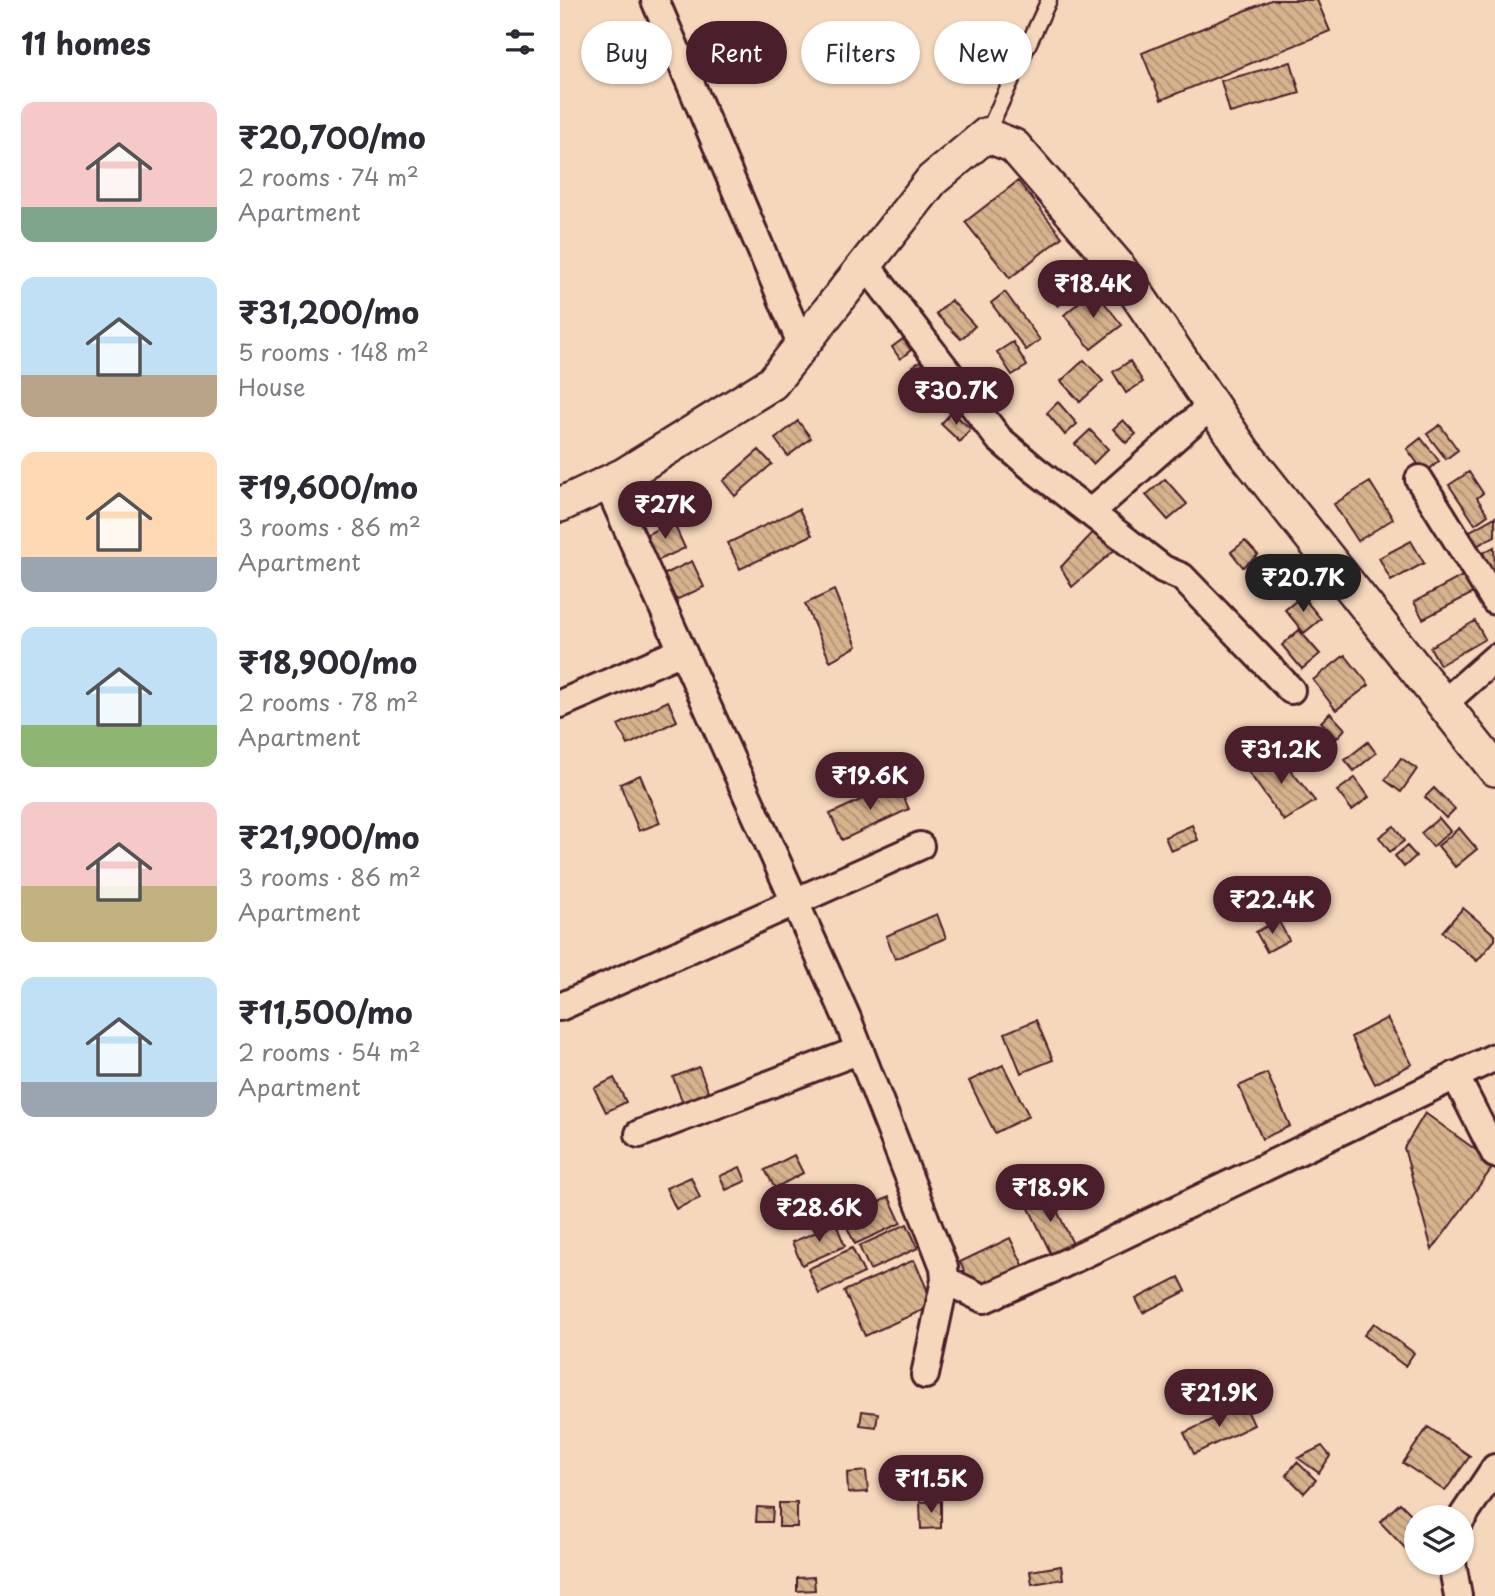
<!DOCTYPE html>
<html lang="en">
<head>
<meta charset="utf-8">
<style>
  :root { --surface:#fff; --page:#f7f7f7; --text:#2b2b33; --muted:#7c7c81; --accent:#4a1f2b }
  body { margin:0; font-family:"Playpen Sans",sans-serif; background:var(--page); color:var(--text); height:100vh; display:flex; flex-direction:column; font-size:26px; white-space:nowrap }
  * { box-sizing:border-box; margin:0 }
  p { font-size:23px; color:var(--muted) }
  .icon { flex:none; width:38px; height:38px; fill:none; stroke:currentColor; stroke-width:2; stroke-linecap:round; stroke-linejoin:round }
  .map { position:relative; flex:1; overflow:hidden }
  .sheet { display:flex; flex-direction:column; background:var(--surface); width:560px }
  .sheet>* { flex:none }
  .banner { position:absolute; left:21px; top:21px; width:665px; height:63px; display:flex; gap:14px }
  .tools { position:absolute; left:844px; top:1505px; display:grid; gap:14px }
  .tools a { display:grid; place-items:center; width:70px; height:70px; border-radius:50%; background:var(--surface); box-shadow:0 2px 5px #0004; font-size:35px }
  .price { position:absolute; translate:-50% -60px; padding:0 16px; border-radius:24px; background:var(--accent); color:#fff; font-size:23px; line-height:46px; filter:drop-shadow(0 2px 4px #0008) }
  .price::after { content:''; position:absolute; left:50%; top:42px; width:21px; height:16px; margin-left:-10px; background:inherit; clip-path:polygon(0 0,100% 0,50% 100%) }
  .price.on { background:#222; color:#fff }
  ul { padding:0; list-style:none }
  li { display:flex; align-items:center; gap:21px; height:175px; padding:0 21px }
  li span { display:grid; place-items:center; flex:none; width:196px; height:140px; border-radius:14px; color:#555 }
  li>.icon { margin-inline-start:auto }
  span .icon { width:84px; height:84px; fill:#fffc; stroke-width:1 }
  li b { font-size:30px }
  h2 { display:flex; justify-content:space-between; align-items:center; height:84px; padding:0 21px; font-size:30px }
  .tag { padding:0 24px; border-radius:32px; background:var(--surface); box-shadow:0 2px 5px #0004; font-size:24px; line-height:63px }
  .tag.on { background:var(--accent); color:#fff }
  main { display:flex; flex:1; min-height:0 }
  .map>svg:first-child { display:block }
  .building { fill:url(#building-back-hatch); stroke:#4a1f2b; stroke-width:2 }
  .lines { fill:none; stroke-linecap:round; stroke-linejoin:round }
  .service-casing { stroke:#4a1f2b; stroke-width:19 }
  .minor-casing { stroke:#4a1f2b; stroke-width:32 }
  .tertiary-casing { stroke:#4a1f2b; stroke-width:38 }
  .service { stroke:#f5d7bb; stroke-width:14 }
  .minor { stroke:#f5d7bb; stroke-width:26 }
  .tertiary { stroke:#f5d7bb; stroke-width:33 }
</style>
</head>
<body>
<main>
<section class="sheet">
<h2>11 homes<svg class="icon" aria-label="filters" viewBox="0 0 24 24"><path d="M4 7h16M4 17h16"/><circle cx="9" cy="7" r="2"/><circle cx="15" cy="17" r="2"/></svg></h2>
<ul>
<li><span style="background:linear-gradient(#f6c9c9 75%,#7fa58c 0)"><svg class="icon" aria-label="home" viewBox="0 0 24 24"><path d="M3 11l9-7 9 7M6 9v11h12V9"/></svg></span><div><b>₹20,700/mo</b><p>2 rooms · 74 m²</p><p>Apartment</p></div></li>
<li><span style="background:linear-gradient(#bfe0f5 70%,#b9a48a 0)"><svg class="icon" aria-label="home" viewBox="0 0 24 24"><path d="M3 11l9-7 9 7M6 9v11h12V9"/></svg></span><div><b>₹31,200/mo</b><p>5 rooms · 148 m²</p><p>House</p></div></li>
<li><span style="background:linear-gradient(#ffd9b3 75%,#9aa5b1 0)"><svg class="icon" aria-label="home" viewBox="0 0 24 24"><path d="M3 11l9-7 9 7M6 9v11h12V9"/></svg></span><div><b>₹19,600/mo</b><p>3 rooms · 86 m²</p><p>Apartment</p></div></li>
<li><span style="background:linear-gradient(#bfe0f5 70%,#8fb573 0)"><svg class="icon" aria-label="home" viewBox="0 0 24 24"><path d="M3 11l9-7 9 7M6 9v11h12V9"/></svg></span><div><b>₹18,900/mo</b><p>2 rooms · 78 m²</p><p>Apartment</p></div></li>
<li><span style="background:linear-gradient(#f6c9c9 60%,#c2b280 0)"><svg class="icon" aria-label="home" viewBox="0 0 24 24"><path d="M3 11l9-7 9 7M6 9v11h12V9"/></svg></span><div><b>₹21,900/mo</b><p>3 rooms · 86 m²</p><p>Apartment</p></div></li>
<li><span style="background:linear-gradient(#bfe0f5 75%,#9aa5b1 0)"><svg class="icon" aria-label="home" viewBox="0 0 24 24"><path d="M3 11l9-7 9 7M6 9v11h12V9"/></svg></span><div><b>₹11,500/mo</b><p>2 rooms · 54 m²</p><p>Apartment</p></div></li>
</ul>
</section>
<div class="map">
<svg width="935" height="1596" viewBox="0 0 935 1596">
  <defs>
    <pattern id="building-back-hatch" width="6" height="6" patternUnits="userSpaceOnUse" patternTransform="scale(1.75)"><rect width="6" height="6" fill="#d7b38d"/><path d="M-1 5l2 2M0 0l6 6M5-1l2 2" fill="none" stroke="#b09173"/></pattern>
  </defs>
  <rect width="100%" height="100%" fill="#f5d7bb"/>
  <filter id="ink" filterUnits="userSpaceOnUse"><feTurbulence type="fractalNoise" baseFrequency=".0143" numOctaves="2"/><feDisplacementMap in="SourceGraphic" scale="14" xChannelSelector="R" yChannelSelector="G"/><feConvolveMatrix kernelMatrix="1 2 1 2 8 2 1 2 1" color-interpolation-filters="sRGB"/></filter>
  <g filter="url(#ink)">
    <path class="building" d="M711,0H757L770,31L601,100L582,53Z
      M731,62L740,93L670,113L661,81Z
      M458,181L502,237L450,278L405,222Z
      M510,274L521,287L498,306L487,294Z
      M534,290L562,325L531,349L504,315Z
      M445,292L480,340L466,350L431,303Z
      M391,300L415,326L401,339L376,314Z
      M343,339L351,350L340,359L332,347Z
      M453,342L467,366L452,375L437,352Z
      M364,359L385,388L374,396L353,366Z
      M524,360L543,381L520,402L501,381Z
      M570,361L583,382L566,393L553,372Z
      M498,402L517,424L505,435L487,413Z
      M392,412L411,429L400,442L381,424Z
      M563,420L576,434L566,443L553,429Z
      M238,421L251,438L228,456L215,439Z
      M880,425L898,450L886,459L867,434Z
      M530,430L548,449L533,464L515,444Z
      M861,438L879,461L865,473L847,449Z
      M199,450L212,464L175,496L163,481Z
      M909,472L923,493L917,498L928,515L915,524L889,485Z
      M605,479L627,504L608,520L586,495Z
      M810,482L833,519L798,541L774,504Z
      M239,509L252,535L180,569L168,543Z
      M935,517V536L913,548L905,534Z
      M113,522L125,548L97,561L85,535Z
      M537,528L558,547L512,587L501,567Z
      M685,541L698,555L683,567L671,552Z
      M851,541L864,563L831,581L819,558Z
      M934,547L935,574L929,577L918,556Z
      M132,561L144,587L116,600L103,575Z
      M904,575L913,593L863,619L854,602Z
      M274,590L297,646L270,661L245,604Z
      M742,596L761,619L744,633L725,610Z
      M915,621L925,639L880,665L870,647Z
      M739,630L760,654L742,669L722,645Z
      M785,655L809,685L776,710L753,680Z
      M108,701L117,721L68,745L58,725Z
      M770,713L785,729L777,738L761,722Z
      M808,742L816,753L794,771L785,760Z
      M715,750L755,801L724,821L687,770Z
      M841,758L857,769L841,792L825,780Z
      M80,775L100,823L79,831L60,784Z
      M795,778L809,797L792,810L777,791Z
      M337,783L349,809L282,840L270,814Z
      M874,788L895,809L886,818L865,797Z
      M879,818L890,831L873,847L861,833Z
      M632,825L638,840L611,851L605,837Z
      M834,826L844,841L830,852L819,837Z
      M899,828L917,849L895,867L878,846Z
      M847,846L856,856L844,867L835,856Z
      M903,908L935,935V940L917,961L882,932Z
      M377,914L386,938L335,959L326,936Z
      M718,920L729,940L707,952L696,932Z
      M827,1018L852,1064L815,1084L791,1037Z
      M476,1020L493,1060L461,1073L445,1033Z
      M443,1065L469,1116L435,1133L409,1081Z
      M139,1067L153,1104L127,1114L113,1077Z
      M707,1073L730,1126L702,1139L679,1086Z
      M54,1078L66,1102L46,1112L34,1088Z
      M865,1113L935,1164L872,1250L844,1148Z
      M234,1155L243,1173L215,1188L205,1170Z
      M180,1167L186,1181L166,1190L160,1176Z
      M131,1177L140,1198L116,1209L106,1188Z
      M489,1194L513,1244L491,1254L467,1204Z
      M329,1197L341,1223L295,1244L283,1219Z
      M276,1224L285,1246L242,1265L232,1242Z
      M347,1224L358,1248L310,1270L299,1246Z
      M450,1238L465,1269L414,1293L400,1262Z
      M292,1248L304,1273L259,1294L248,1269Z
      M354,1260L374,1305L305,1336L284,1291Z
      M619,1277L626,1291L583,1313L576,1299Z
      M814,1323L854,1353L845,1366L804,1335Z
      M684,1404L694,1425L634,1454L624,1433Z
      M302,1411L318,1413L316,1427L300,1425Z
      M868,1427L910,1456L885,1491L843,1463Z
      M762,1446L770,1456L759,1473L738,1458Z
      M737,1462L756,1480L744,1493L726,1475Z
      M306,1471L308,1492L288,1493L287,1473Z
      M381,1501V1528L361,1529L360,1502Z
      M219,1503H237V1527H219Z
      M840,1503L856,1519V1542L847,1550L820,1522Z
      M197,1507L213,1508L212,1522H196Z
      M501,1566L503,1579L472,1584L470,1571Z
      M254,1577L255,1590L237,1591V1578Z"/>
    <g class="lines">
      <g class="service-casing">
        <path id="service" d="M426,135L489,0"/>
      </g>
      <g class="minor-casing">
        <path id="minor" d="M95,0L242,346
          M306,265L439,439L474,469L603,569L622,577L731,690
          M859,479L935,601
          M47,483L287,1018L384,1267L385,1280L365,1375
          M531,512L652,405
          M0,704L122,651
          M883,704L935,658
          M0,1007L360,846
          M895,1075L935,1154
          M79,1134L300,1050
          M385,1280L424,1299L501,1265L935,1057
          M901,1519L935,1468
          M892,1563L898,1596"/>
      </g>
      <g class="tertiary-casing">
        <path id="tertiary" d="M0,505L64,475L212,383L372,180L426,135L454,146L557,265L683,451L935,769"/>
      </g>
      <use href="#service" class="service"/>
      <use href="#minor" class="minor"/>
      <use href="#tertiary" class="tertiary"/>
    </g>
  </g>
</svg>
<div class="tools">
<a><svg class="icon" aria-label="layers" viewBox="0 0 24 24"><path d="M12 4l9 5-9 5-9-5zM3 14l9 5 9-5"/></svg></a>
</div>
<b class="price" style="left:533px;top:320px">₹18.4K</b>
<b class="price" style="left:396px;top:427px">₹30.7K</b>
<b class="price" style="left:105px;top:541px">₹27K</b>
<b class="price on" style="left:743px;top:614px">₹20.7K</b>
<b class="price" style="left:721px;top:786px">₹31.2K</b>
<b class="price" style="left:310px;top:812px">₹19.6K</b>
<b class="price" style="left:712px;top:936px">₹22.4K</b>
<b class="price" style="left:490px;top:1224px">₹18.9K</b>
<b class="price" style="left:259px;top:1244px">₹28.6K</b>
<b class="price" style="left:659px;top:1429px">₹21.9K</b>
<b class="price" style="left:371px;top:1515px">₹11.5K</b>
<div class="banner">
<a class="tag">Buy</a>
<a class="tag on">Rent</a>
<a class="tag">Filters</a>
<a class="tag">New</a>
</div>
</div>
</main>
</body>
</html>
